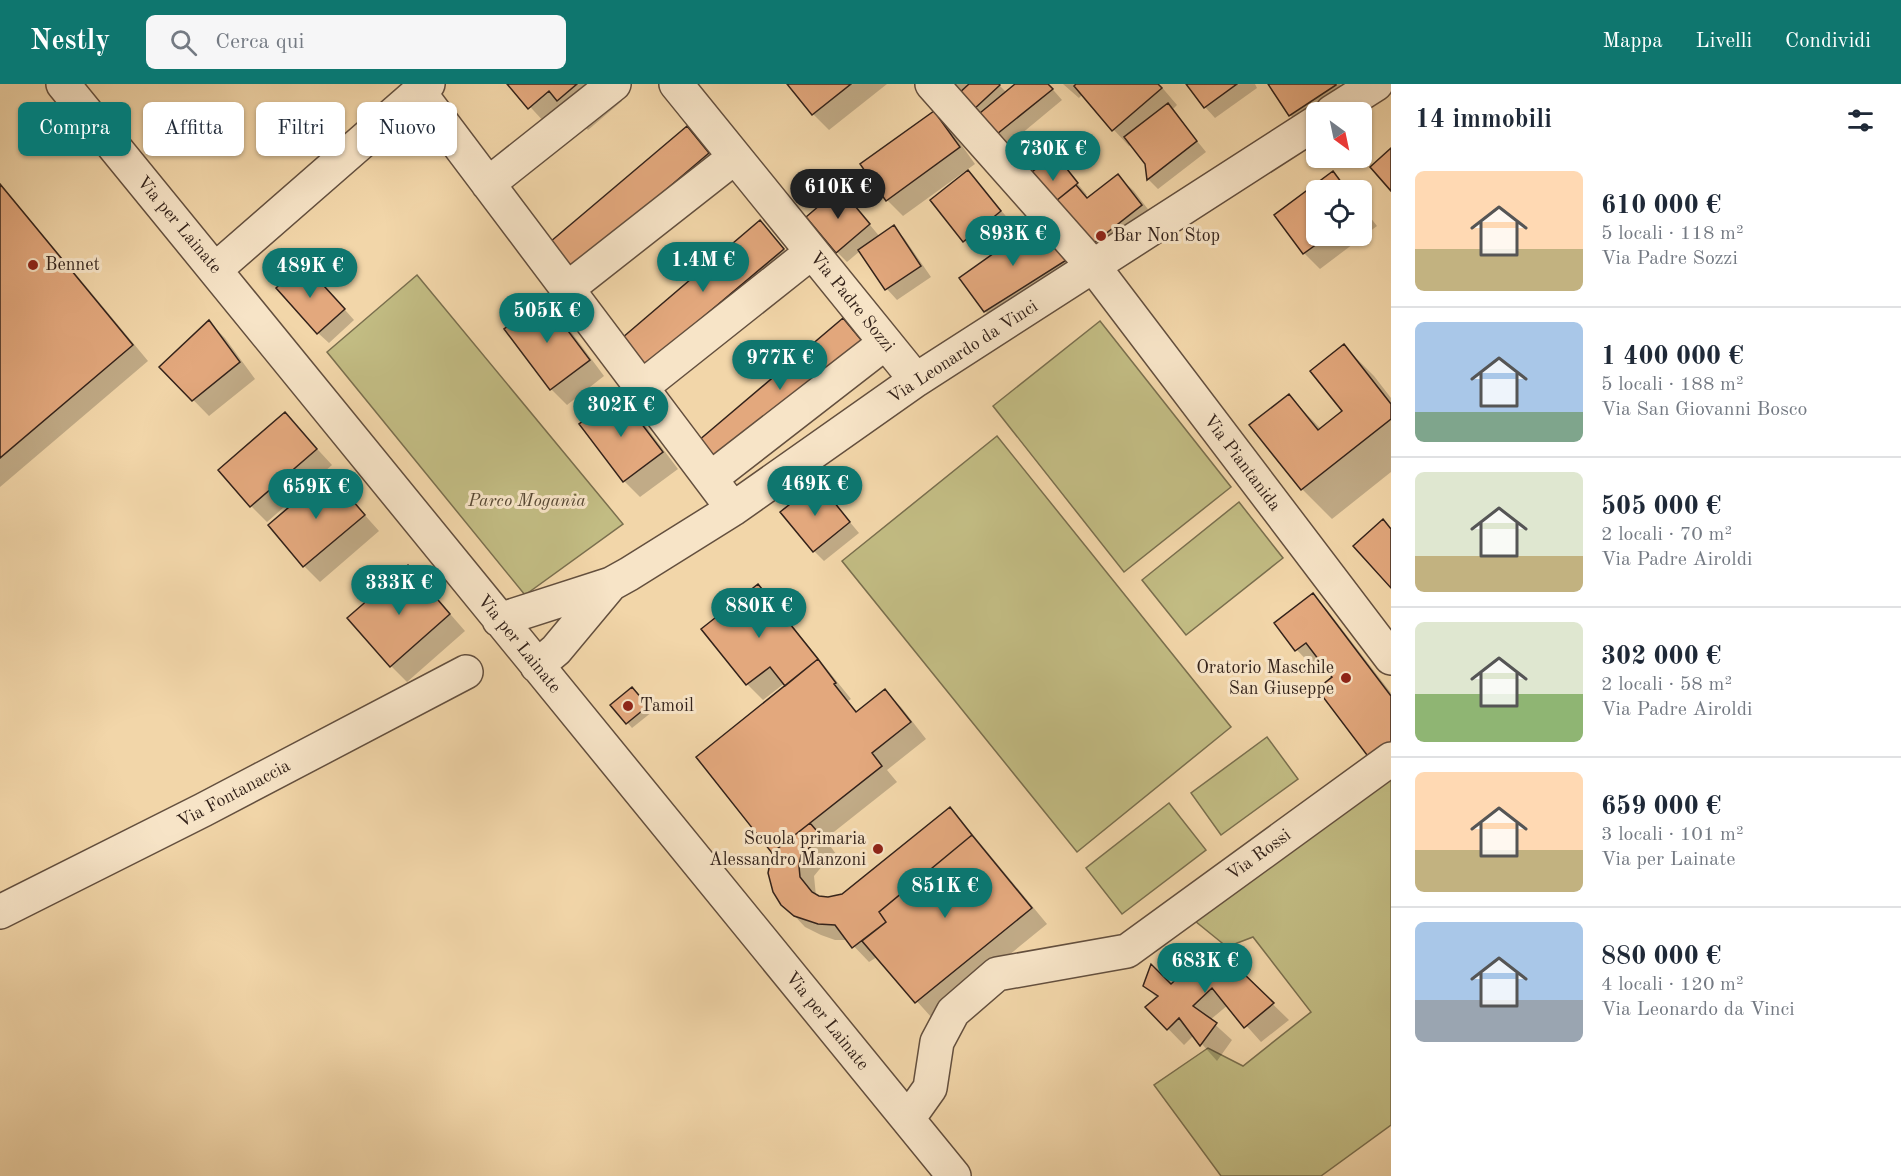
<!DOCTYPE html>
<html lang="it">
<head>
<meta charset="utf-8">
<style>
  :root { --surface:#fff; --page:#f6f6f7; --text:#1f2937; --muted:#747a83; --line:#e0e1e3; --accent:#0f766e }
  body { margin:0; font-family:"Old Standard TT",serif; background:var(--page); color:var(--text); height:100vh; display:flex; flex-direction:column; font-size:22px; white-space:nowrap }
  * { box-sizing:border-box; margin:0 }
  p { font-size:20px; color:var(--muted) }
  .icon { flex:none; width:33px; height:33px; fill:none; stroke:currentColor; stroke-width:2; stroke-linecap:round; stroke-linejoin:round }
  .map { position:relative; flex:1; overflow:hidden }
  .panel { display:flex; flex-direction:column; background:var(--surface); width:510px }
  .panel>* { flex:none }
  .hud { position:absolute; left:18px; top:18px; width:570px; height:54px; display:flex; gap:12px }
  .needle { width:39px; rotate:147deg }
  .tools { position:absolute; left:1306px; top:18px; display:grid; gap:12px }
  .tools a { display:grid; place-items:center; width:66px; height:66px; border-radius:9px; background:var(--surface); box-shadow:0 2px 4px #0004; font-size:30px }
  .price { position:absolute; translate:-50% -51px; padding:0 14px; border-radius:21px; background:var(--accent); color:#fff; font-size:20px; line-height:39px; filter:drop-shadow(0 2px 3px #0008) }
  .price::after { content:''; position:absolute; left:50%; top:36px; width:18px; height:14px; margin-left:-9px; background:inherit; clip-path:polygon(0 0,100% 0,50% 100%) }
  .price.current { background:#222; color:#fff }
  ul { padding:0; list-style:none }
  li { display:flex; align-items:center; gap:18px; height:150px; padding:0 24px }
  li+li { border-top:2px solid var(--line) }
  li span { display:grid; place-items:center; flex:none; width:168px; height:120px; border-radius:9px; color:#555 }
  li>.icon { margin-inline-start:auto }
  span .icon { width:72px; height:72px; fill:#fffc; stroke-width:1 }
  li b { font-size:26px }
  h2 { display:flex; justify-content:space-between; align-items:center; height:72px; padding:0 24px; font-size:26px }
  .pill { padding:0 21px; border-radius:9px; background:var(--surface); box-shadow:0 2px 4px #0004; font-size:21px; line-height:54px }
  .pill.current { background:var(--accent); color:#fff }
  header { display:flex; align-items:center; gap:36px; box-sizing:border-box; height:84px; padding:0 30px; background:var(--accent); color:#fff }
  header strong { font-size:28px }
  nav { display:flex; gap:33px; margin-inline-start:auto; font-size:21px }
  .search { width:420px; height:54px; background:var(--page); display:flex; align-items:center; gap:15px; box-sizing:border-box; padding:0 21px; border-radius:9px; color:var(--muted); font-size:22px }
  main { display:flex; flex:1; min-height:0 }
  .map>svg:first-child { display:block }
  .green { fill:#c2bc83; stroke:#7a6f4e; stroke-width:1.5 }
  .shadow { fill:#0003 }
  .building { fill:#e3a87d; stroke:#33221a; stroke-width:1.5 }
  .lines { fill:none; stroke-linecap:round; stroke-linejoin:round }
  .minor-casing { stroke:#634f3e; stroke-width:36 }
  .minor { stroke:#f7e4c7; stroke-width:33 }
  .poi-dot { fill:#8f2418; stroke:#f7e4c7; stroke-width:2 }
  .labels { text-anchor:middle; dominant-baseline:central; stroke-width:6; stroke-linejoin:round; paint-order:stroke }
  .street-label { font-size:18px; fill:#33221a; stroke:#f7e4c7 }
  .poi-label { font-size:18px; fill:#33221a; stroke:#f7e4c7; text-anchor:start }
  .park-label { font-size:18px; font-style:italic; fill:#574834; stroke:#f7e4c7 }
</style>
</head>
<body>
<header>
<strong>Nestly</strong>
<div class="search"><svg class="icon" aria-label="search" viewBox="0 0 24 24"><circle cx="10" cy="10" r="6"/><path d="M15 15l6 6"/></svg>Cerca qui</div>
<nav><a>Mappa</a><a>Livelli</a><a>Condividi</a></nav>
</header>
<main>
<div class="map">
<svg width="1391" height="1092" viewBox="0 0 1391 1092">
  <rect width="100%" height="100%" fill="#f2d6a9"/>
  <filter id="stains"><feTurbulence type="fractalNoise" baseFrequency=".00333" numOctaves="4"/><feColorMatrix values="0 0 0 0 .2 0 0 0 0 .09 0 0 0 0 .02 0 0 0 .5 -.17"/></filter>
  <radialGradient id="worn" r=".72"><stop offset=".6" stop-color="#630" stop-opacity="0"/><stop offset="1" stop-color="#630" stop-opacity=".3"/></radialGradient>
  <path class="green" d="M417,191L623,440L525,511L327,268Z
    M1100,237L1231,403L1124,488L993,322Z
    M997,352L1231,643L1077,768L842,477Z
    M1239,418L1283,474L1186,551L1142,496Z
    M1267,653L1298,695L1221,751L1191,709Z
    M1391,688V1041L1321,1092H1221L1154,1001L1208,964L1243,982L1311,928L1253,853L1227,863L1195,837Z
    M1169,719L1206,766L1122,830L1086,784Z"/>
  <path class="shadow" d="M509,0H608L622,17L588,46L579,36L559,54Z
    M789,0H887L829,46L813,30Z
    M946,0H998L1007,9L1018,0H1048L1062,16L1009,60L986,34L984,36Z
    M1063,0H1159L1177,21L1172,26L1206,68L1158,105L1148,95L1146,79L1132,60L1129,62L1114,46L1083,10L1079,14Z
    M1188,0H1255L1257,4L1215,34L1205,23Z
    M1270,0H1340L1351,17L1306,47L1290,31Z
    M934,29L950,45L975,80L903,132L887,116Z
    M687,44L724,85L574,184Z
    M1063,82L1087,111L1085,112L1088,115L1118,92L1134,107L1157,137L1107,177L1030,91L1054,88Z
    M968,88L1011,138L975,167L965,157Z
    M1332,89L1350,106H1317V152H1362V123L1377,142L1320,185L1304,169L1276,131Z
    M0,99L148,277L0,403Z
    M850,117L880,153L894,143L904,154L931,193L897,216L887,205L860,167L847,178L837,168Z
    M760,138L798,181L647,281Z
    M1038,139L1083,191L1001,243L985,227L961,194Z
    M314,191L354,236L329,259L318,249Z
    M544,217L560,233L604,292L567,321L551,305Z
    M209,238L225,254L255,295L209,332L161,283Z
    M1344,262L1374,292L1391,314V388L1332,435L1302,405L1252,341L1289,312L1321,345L1344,327Z
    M619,312L635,328L678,385L640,413L624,397L581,340Z
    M285,330L332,381L267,438L251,422Z
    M329,391L379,447L320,498L304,482Z
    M818,400L859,449L824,477L814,467Z
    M423,499L465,547L407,598L391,582Z
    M757,502L773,518L851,615L848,617L858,629L885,607L901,623L926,655L887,686L897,698L825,755L836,770L823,781L814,792L816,812L828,815L843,812L950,725L965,741L1047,840L932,934L877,873L869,878L848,856H835L821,851L805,843L789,826L774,769L698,674L787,602L785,599L763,616L747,600L703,545Z
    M1312,511L1328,527L1391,609V687L1334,594L1320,576L1312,582L1297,566L1276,539Z
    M637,609L652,628L632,644L612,621Z
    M1214,863L1289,936L1261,958L1228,921L1210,936L1232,956L1217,977L1194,951L1184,961L1147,923L1157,914L1145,902H1171Z"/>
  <path class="building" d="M507,0H577L557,17L549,7L528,25Z
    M787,0H851L812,31Z
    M969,0H999L1000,1L972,27L957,11Z
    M1015,0H1048L1053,5L997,50L980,29Z
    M1076,0H1158L1162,4L1112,47L1074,2Z
    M1186,0H1237L1204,24Z
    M1268,0H1336V1L1289,32Z
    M1168,19L1197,57L1147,96L1145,80L1124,53Z
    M934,27L960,63L886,117L860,80Z
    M687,42L709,69L573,185L550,158Z
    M1391,64V107L1370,83Z
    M1045,78L1053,87L1063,80L1078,99L1051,121L1028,91Z
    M968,86L1001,127L963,158L930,116Z
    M1333,87L1347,106H1317V152H1328L1303,170L1274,131Z
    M1118,90L1142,121L1090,162L1051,121L1076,101L1087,114Z
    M0,100L133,261L0,374Z
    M840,104L870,140L836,169L806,133Z
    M760,136L784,165L645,282L622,254Z
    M1039,137L1068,175L984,228L959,194Z
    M894,141L921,182L885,206L858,166Z
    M303,179L345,225L317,250L276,204Z
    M544,215L590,276L550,306L504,245Z
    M843,234L862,257L717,380L698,357Z
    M209,236L240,278L192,317L159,283Z
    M1344,260L1391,320V335L1301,406L1249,341L1289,310L1318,346L1342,327L1310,287Z
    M619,310L663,368L623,398L579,340Z
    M285,328L317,365L250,423L218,386Z
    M329,389L365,431L303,483L268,441Z
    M818,398L850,438L813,468L780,428Z
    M1383,435L1391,445V504L1353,462Z
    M408,481L450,530L390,583L347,534Z
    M758,500L818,575L785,602L770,583L746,601L701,545Z
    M1313,509L1391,612V659L1370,675L1317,605L1332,593L1306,559L1295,567L1274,539Z
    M818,575L836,599L834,600L856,628L885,605L911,638L872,669L882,682L772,769L696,673Z
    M632,603L648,622L626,640L610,621Z
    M950,723L972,751L879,828L886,838L852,864L835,841L818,840L794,832L781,821L773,808L768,789L772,769L810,739L822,753L801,771L799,782L800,793L812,808L819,812L828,813L842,810Z
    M972,751L1032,824L915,919L862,857L886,838L879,828Z
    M1214,861L1274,919L1244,944L1212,904L1193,922L1217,939L1200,962L1179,934L1167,946L1145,923L1158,912L1143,902L1151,880L1171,900Z"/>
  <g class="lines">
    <g class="minor-casing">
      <path id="minor" d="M63,0L954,1092
        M676,0L916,296
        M932,0L1094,183L1391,574
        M419,8L733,425
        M1332,28L1376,0
        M488,100L614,0
        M216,185L428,0
        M567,205L735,73
        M642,303L812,168
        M711,394L885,259
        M499,536L611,500L629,490L733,425L916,296L1317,38
        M537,582L556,566L611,500
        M0,828L203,726L466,588
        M908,1035L930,1004L937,958L953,928L997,890L1127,867L1391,675"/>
    </g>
    <use href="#minor" class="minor"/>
  </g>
  <g class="poi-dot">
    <circle cx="1101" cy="152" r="6"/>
    <circle cx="33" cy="181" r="6"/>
    <circle cx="1346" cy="594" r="6"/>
    <circle cx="628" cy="622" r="6"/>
    <circle cx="878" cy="765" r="6"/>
  </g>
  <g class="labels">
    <g class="street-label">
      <text transform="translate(179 141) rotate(50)">Via per Lainate</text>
      <text transform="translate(852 218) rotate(51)">Via Padre Sozzi</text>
      <text transform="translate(963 268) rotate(-33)">Via Leonardo da Vinci</text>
      <text transform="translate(1242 379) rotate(53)">Via Piantanida</text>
      <text transform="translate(519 560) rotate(51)">Via per Lainate</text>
      <text transform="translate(234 710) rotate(-28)">Via Fontanaccia</text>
      <text transform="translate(1259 771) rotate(-36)">Via Rossi</text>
      <text transform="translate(827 937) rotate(51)">Via per Lainate</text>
    </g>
    <g class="poi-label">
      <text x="1113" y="152">Bar Non Stop</text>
      <text x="45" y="181">Bennet</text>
      <text x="1334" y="584" text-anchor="end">Oratorio Maschile<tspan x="1334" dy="21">San Giuseppe</tspan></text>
      <text x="640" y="622">Tamoil</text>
      <text x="866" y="755" text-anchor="end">Scuola primaria<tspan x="866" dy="21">Alessandro Manzoni</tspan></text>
    </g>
    <g class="park-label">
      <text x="527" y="417">Parco Mogania</text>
    </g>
  </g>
  <rect width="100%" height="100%" filter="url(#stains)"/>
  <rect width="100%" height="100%" fill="url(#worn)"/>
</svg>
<div class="tools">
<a><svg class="needle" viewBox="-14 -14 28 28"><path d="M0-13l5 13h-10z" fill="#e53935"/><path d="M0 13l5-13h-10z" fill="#747a83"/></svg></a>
<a><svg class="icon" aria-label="locate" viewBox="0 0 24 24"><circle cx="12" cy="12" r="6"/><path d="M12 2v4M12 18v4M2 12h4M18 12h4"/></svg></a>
</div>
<b class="price" style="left:1053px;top:98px">730K €</b>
<b class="price current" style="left:838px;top:136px">610K €</b>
<b class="price" style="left:1013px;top:183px">893K €</b>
<b class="price" style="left:703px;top:209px">1.4M €</b>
<b class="price" style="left:310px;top:215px">489K €</b>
<b class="price" style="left:547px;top:260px">505K €</b>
<b class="price" style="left:780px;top:307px">977K €</b>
<b class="price" style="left:621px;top:354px">302K €</b>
<b class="price" style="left:815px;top:433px">469K €</b>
<b class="price" style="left:316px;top:436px">659K €</b>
<b class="price" style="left:399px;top:532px">333K €</b>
<b class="price" style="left:759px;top:555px">880K €</b>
<b class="price" style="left:945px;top:835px">851K €</b>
<b class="price" style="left:1205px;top:910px">683K €</b>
<div class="hud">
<a class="pill current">Compra</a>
<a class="pill">Affitta</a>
<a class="pill">Filtri</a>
<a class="pill">Nuovo</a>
</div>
</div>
<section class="panel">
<h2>14 immobili<svg class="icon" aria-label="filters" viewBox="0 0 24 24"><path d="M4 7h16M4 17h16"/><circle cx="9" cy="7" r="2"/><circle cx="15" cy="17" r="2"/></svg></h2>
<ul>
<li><span style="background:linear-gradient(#ffd9b3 65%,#c2b280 0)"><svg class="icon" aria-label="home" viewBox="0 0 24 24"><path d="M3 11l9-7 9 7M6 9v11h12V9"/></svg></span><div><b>610 000 €</b><p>5 locali · 118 m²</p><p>Via Padre Sozzi</p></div></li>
<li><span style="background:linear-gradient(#a9c7e8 75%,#7fa58c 0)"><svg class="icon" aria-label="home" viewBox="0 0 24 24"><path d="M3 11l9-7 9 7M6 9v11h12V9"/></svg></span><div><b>1 400 000 €</b><p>5 locali · 188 m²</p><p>Via San Giovanni Bosco</p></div></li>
<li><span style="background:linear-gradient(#dfe7d0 70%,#c2b280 0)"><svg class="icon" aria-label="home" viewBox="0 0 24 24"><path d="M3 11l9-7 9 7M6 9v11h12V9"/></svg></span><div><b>505 000 €</b><p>2 locali · 70 m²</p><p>Via Padre Airoldi</p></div></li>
<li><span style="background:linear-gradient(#dfe7d0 60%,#8fb573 0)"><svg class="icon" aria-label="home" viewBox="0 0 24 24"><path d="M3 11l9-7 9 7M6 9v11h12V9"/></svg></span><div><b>302 000 €</b><p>2 locali · 58 m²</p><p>Via Padre Airoldi</p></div></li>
<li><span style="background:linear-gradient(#ffd9b3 65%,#c2b280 0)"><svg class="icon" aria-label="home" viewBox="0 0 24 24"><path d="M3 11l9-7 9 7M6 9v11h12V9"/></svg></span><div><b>659 000 €</b><p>3 locali · 101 m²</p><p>Via per Lainate</p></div></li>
<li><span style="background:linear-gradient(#a9c7e8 65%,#9aa5b1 0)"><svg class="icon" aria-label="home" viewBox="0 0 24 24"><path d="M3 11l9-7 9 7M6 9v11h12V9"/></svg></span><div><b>880 000 €</b><p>4 locali · 120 m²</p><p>Via Leonardo da Vinci</p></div></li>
</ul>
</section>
</main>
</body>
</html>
